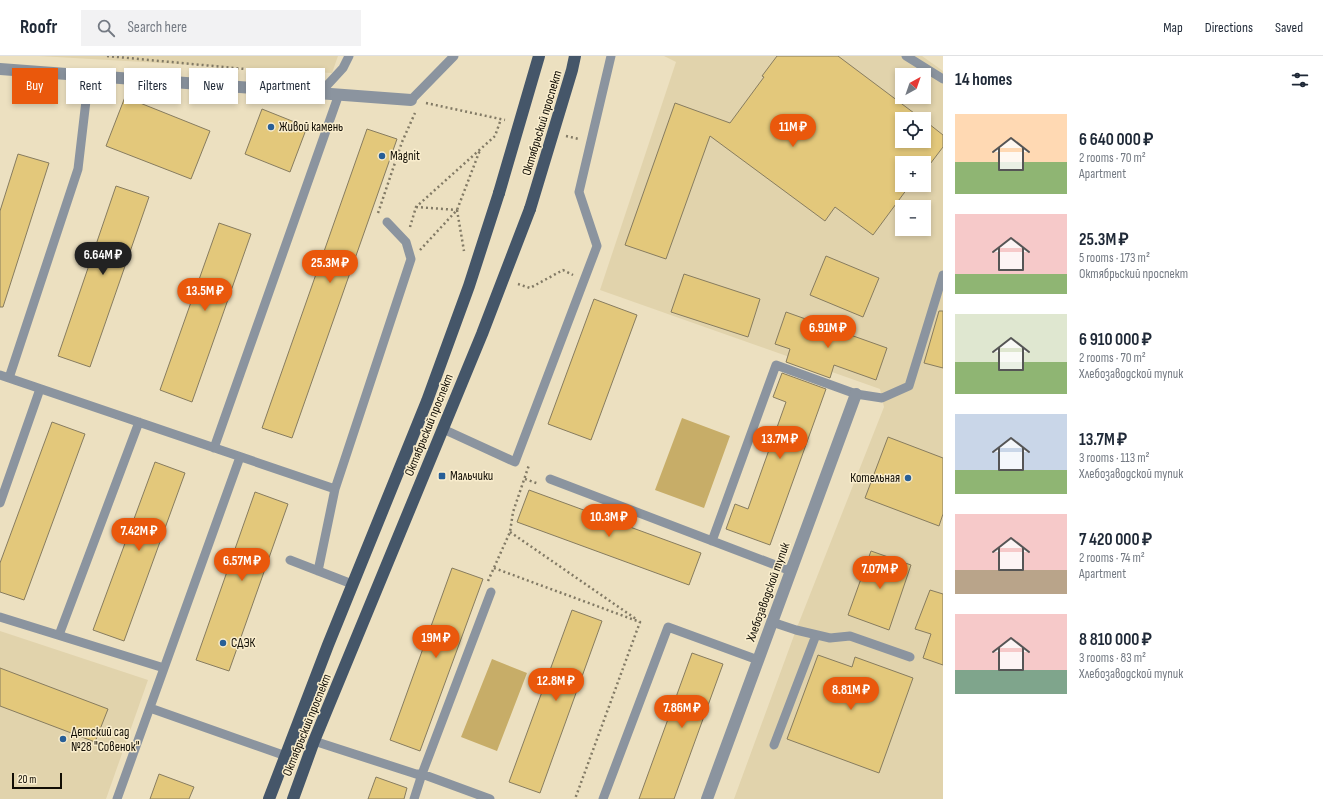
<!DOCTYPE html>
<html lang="en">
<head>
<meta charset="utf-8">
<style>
  :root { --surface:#fff; --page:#f2f2f3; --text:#1f2937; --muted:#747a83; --line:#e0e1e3; --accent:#ea580c }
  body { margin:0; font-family:"Sofia Sans Condensed",sans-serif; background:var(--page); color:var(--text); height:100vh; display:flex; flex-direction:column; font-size:15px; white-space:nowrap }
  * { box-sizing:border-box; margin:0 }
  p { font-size:13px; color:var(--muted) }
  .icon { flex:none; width:22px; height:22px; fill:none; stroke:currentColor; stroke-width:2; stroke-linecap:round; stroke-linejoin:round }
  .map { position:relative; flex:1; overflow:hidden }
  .sheet { display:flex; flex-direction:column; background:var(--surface); width:380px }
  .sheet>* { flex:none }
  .hud { position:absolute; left:12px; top:12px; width:380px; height:36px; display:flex; gap:8px }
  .needle { width:26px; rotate:40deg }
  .fabs { position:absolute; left:895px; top:12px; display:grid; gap:8px }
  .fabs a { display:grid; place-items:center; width:36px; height:36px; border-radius:0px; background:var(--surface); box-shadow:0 2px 6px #0003; font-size:20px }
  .scale { position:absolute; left:12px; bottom:10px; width:50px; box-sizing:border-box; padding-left:4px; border:2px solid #110d04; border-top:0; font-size:11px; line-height:14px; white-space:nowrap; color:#110d04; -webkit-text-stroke:3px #f9edcd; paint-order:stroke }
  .price { position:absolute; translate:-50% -34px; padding:0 9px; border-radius:14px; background:var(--accent); color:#fff; font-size:13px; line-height:26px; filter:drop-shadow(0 1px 2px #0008) }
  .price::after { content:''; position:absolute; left:50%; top:24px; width:12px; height:9px; margin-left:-6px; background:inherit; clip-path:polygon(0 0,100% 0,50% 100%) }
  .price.active { background:#222; color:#fff }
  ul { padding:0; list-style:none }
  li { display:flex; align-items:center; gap:12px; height:100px; padding:0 12px }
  li span { display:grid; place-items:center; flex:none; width:112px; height:80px; border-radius:0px; color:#555 }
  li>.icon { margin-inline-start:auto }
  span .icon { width:48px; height:48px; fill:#fffc; stroke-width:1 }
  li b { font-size:17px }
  h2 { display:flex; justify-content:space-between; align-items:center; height:48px; padding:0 12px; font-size:17px }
  .chip { padding:0 14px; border-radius:0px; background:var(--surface); box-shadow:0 2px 6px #0003; font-size:14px; line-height:36px }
  .chip.active { background:var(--accent); color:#fff }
  header { display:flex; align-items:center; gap:24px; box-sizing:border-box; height:56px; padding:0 20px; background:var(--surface); border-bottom:1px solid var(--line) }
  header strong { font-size:19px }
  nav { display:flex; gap:22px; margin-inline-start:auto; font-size:14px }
  .search { width:280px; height:36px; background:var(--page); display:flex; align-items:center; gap:10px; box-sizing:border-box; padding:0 14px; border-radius:0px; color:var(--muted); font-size:15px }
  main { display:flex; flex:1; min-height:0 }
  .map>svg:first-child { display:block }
  .built { fill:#e1d3ac; fill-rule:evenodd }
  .green { fill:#c7ad68 }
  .building { fill:#e3c87b; stroke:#877c5f }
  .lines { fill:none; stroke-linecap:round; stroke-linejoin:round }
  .path { stroke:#827a65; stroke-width:2.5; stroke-dasharray:2 3; stroke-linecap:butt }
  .lane { stroke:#8b949f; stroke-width:9 }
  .street { stroke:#8b949f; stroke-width:12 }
  .primary { stroke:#455669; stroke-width:12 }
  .primary-bridge { stroke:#455669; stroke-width:12 }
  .poi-dot { fill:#285f97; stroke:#f9edcd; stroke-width:1.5 }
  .labels { text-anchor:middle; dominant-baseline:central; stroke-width:3; stroke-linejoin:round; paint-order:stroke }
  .street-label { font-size:13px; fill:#110d04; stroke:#f9edcd }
  .poi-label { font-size:13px; fill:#110d04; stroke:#f9edcd; text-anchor:start }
</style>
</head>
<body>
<header>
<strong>Roofr</strong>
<div class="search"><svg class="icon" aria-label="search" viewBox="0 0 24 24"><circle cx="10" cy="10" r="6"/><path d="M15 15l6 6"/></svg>Search here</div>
<nav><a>Map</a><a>Directions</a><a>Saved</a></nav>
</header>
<main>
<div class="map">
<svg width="943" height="743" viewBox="0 0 943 743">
  <rect width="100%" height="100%" fill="#ece0c0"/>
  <path class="built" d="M39,0H338L332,17Z
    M664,0H922L943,15V743H734L796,574L884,351L880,333L600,234L676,6ZM902,19H924V41H902ZM902,63H924V85H902ZM902,107H924V129H902ZM902,151H924V173H902Z
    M0,575L148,624L106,743H0Z"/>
  <path class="green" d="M682,362L730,380L704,452L655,434Z
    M492,603L527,617L497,695L461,681Z"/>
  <path class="building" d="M777,0H838L922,63H902V85H924V64L943,79V91L924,116V107H902V129H910L873,179L835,151L825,165L710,80L666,203L625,189L675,47L730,67L764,21L762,20Z
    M125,41L210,75L191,123L106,90Z
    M262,53L307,71L290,116L245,98Z
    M367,73L397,83L292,382L262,372Z
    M18,98L49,107L3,251H0V155Z
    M116,130L149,141L90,311L58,300Z
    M219,167L251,178L192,346L160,334Z
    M826,200L879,222L863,261L810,239Z
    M684,218L760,243L748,281L671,256Z
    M594,243L637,259L591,384L548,368Z
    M939,255H943V312L924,307Z
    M786,256L887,292L876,324L834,309L830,322L786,306L790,293L775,288Z
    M782,317L826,333L770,489L726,473L735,448L748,453L786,346L773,341Z
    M52,366L85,378L24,544L0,536V507Z
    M888,381L943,402V458L939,470L865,442Z
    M155,406L185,417L124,585L93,574Z
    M529,434L701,497L689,529L517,466Z
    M255,436L288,448L229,615L196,604Z
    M871,495L911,509L889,574L848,559Z
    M452,512L483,523L420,695L390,684Z
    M930,534L943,538V609L923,602L931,578L915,573Z
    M572,554L602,565L540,737L509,726Z
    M692,597L723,608L674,743H639Z
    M818,599L852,611L855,601L913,622L879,717L787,683Z
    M0,612L108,653L95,686L0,650Z
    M159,718L194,731L189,743H150Z
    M376,721L407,732L404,743H368Z"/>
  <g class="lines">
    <path class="path" d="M107,0L319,20
      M426,47L505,64
      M566,80L579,83
      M416,151L457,154
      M457,154L464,195
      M378,157L402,86L415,57
      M410,171L416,151L495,80L501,63
      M420,194L457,154L480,94
      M518,228L530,232L563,214L573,219
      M525,423L539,428
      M510,476L636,563
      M494,512L640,566L575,743
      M488,525L510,476L513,456L529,409"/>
    <path class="lane" d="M906,0L943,23
      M320,37L343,12L349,0
      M411,44L454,0
      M0,319L335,433
      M9,322L78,113L89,19
      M443,373L515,406L597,190L579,136L611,0
      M214,392L339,38
      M550,423L791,515
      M0,447L40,333
      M712,485L776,309L856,338L882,342L909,330L943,219
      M290,504L352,528
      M318,515L335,433L411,203L406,186L387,166
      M0,561L164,612
      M772,566L796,574L830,582L850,580L910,601
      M59,579L139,366
      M150,652L286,700
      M314,685L416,718H422L414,743
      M774,689L816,579
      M117,743L240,401
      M490,743L422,718L491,536
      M603,743L668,571L758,604"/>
    <path class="street" d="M0,13L411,44
      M707,743L856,338"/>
    <path class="primary" d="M269,743L328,589L427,345L469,230L499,137
      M293,743L314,685L482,278L530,153"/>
    <path class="primary-bridge" d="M499,137L539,0
      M530,153L572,14L575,0"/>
  </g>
  <g class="poi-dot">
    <circle cx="271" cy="71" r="4"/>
    <circle cx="382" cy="100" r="4"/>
    <rect x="438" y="416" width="8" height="8" rx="2"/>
    <circle cx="908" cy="422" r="4"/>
    <circle cx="223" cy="587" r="4"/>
    <circle cx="63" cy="683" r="4"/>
  </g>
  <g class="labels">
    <g class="street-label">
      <text transform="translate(542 67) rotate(-73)">Октябрьский проспект</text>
      <text transform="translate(429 369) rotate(-68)">Октябрьский проспект</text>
      <text transform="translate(768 536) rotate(-70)">Хлебозаводской тупик</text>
      <text transform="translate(307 669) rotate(-68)">Октябрьский проспект</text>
    </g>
    <g class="poi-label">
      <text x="279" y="71">Живой камень</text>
      <text x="390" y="100">Magnit</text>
      <text x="450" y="420">Мальчики</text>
      <text x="900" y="422" text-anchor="end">Котельная</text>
      <text x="231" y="587">СДЭК</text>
      <text x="71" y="676">Детский сад<tspan x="71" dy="15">№28 "Совенок"</tspan></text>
    </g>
  </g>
</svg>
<div class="fabs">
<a><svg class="needle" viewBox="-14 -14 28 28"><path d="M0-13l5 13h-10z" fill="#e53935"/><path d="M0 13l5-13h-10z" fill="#747a83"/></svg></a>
<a><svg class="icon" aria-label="locate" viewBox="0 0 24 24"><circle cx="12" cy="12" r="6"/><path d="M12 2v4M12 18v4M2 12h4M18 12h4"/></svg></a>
<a>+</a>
<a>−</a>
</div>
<div class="scale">20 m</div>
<b class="price" style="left:793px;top:92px">11M ₽</b>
<b class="price active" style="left:103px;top:220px">6.64M ₽</b>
<b class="price" style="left:330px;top:228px">25.3M ₽</b>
<b class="price" style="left:205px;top:256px">13.5M ₽</b>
<b class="price" style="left:828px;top:293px">6.91M ₽</b>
<b class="price" style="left:780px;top:404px">13.7M ₽</b>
<b class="price" style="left:609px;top:482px">10.3M ₽</b>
<b class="price" style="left:139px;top:496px">7.42M ₽</b>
<b class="price" style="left:242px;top:526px">6.57M ₽</b>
<b class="price" style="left:880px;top:534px">7.07M ₽</b>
<b class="price" style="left:436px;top:603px">19M ₽</b>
<b class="price" style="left:556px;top:646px">12.8M ₽</b>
<b class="price" style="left:851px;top:655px">8.81M ₽</b>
<b class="price" style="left:682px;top:673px">7.86M ₽</b>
<div class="hud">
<a class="chip active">Buy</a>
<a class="chip">Rent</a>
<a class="chip">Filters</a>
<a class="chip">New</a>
<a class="chip">Apartment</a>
</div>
</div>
<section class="sheet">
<h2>14 homes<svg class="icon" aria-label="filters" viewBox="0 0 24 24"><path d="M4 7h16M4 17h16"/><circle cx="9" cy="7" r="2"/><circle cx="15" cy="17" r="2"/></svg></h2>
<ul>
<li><span style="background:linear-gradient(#ffd9b3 60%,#8fb573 0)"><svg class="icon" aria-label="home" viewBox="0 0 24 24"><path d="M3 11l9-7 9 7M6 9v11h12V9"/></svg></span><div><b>6 640 000 ₽</b><p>2 rooms · 70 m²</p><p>Apartment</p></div></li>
<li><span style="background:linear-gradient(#f6c9c9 75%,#8fb573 0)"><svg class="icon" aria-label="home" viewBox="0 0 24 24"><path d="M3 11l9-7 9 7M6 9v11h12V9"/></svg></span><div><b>25.3M ₽</b><p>5 rooms · 173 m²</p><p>Октябрьский проспект</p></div></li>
<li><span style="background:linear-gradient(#dfe7d0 60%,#8fb573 0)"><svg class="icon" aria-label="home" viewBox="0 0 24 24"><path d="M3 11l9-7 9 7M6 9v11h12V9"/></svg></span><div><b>6 910 000 ₽</b><p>2 rooms · 70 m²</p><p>Хлебозаводской тупик</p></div></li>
<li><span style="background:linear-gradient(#c9d6e8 70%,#8fb573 0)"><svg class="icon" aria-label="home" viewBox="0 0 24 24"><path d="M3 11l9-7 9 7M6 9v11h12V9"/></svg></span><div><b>13.7M ₽</b><p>3 rooms · 113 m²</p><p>Хлебозаводской тупик</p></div></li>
<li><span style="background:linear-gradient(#f6c9c9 70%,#b9a48a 0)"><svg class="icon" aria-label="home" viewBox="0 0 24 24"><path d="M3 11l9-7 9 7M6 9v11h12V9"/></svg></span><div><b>7 420 000 ₽</b><p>2 rooms · 74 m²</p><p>Apartment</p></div></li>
<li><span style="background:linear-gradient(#f6c9c9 70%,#7fa58c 0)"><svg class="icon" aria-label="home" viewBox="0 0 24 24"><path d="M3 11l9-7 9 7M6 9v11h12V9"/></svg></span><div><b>8 810 000 ₽</b><p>3 rooms · 83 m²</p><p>Хлебозаводской тупик</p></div></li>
</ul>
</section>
</main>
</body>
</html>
